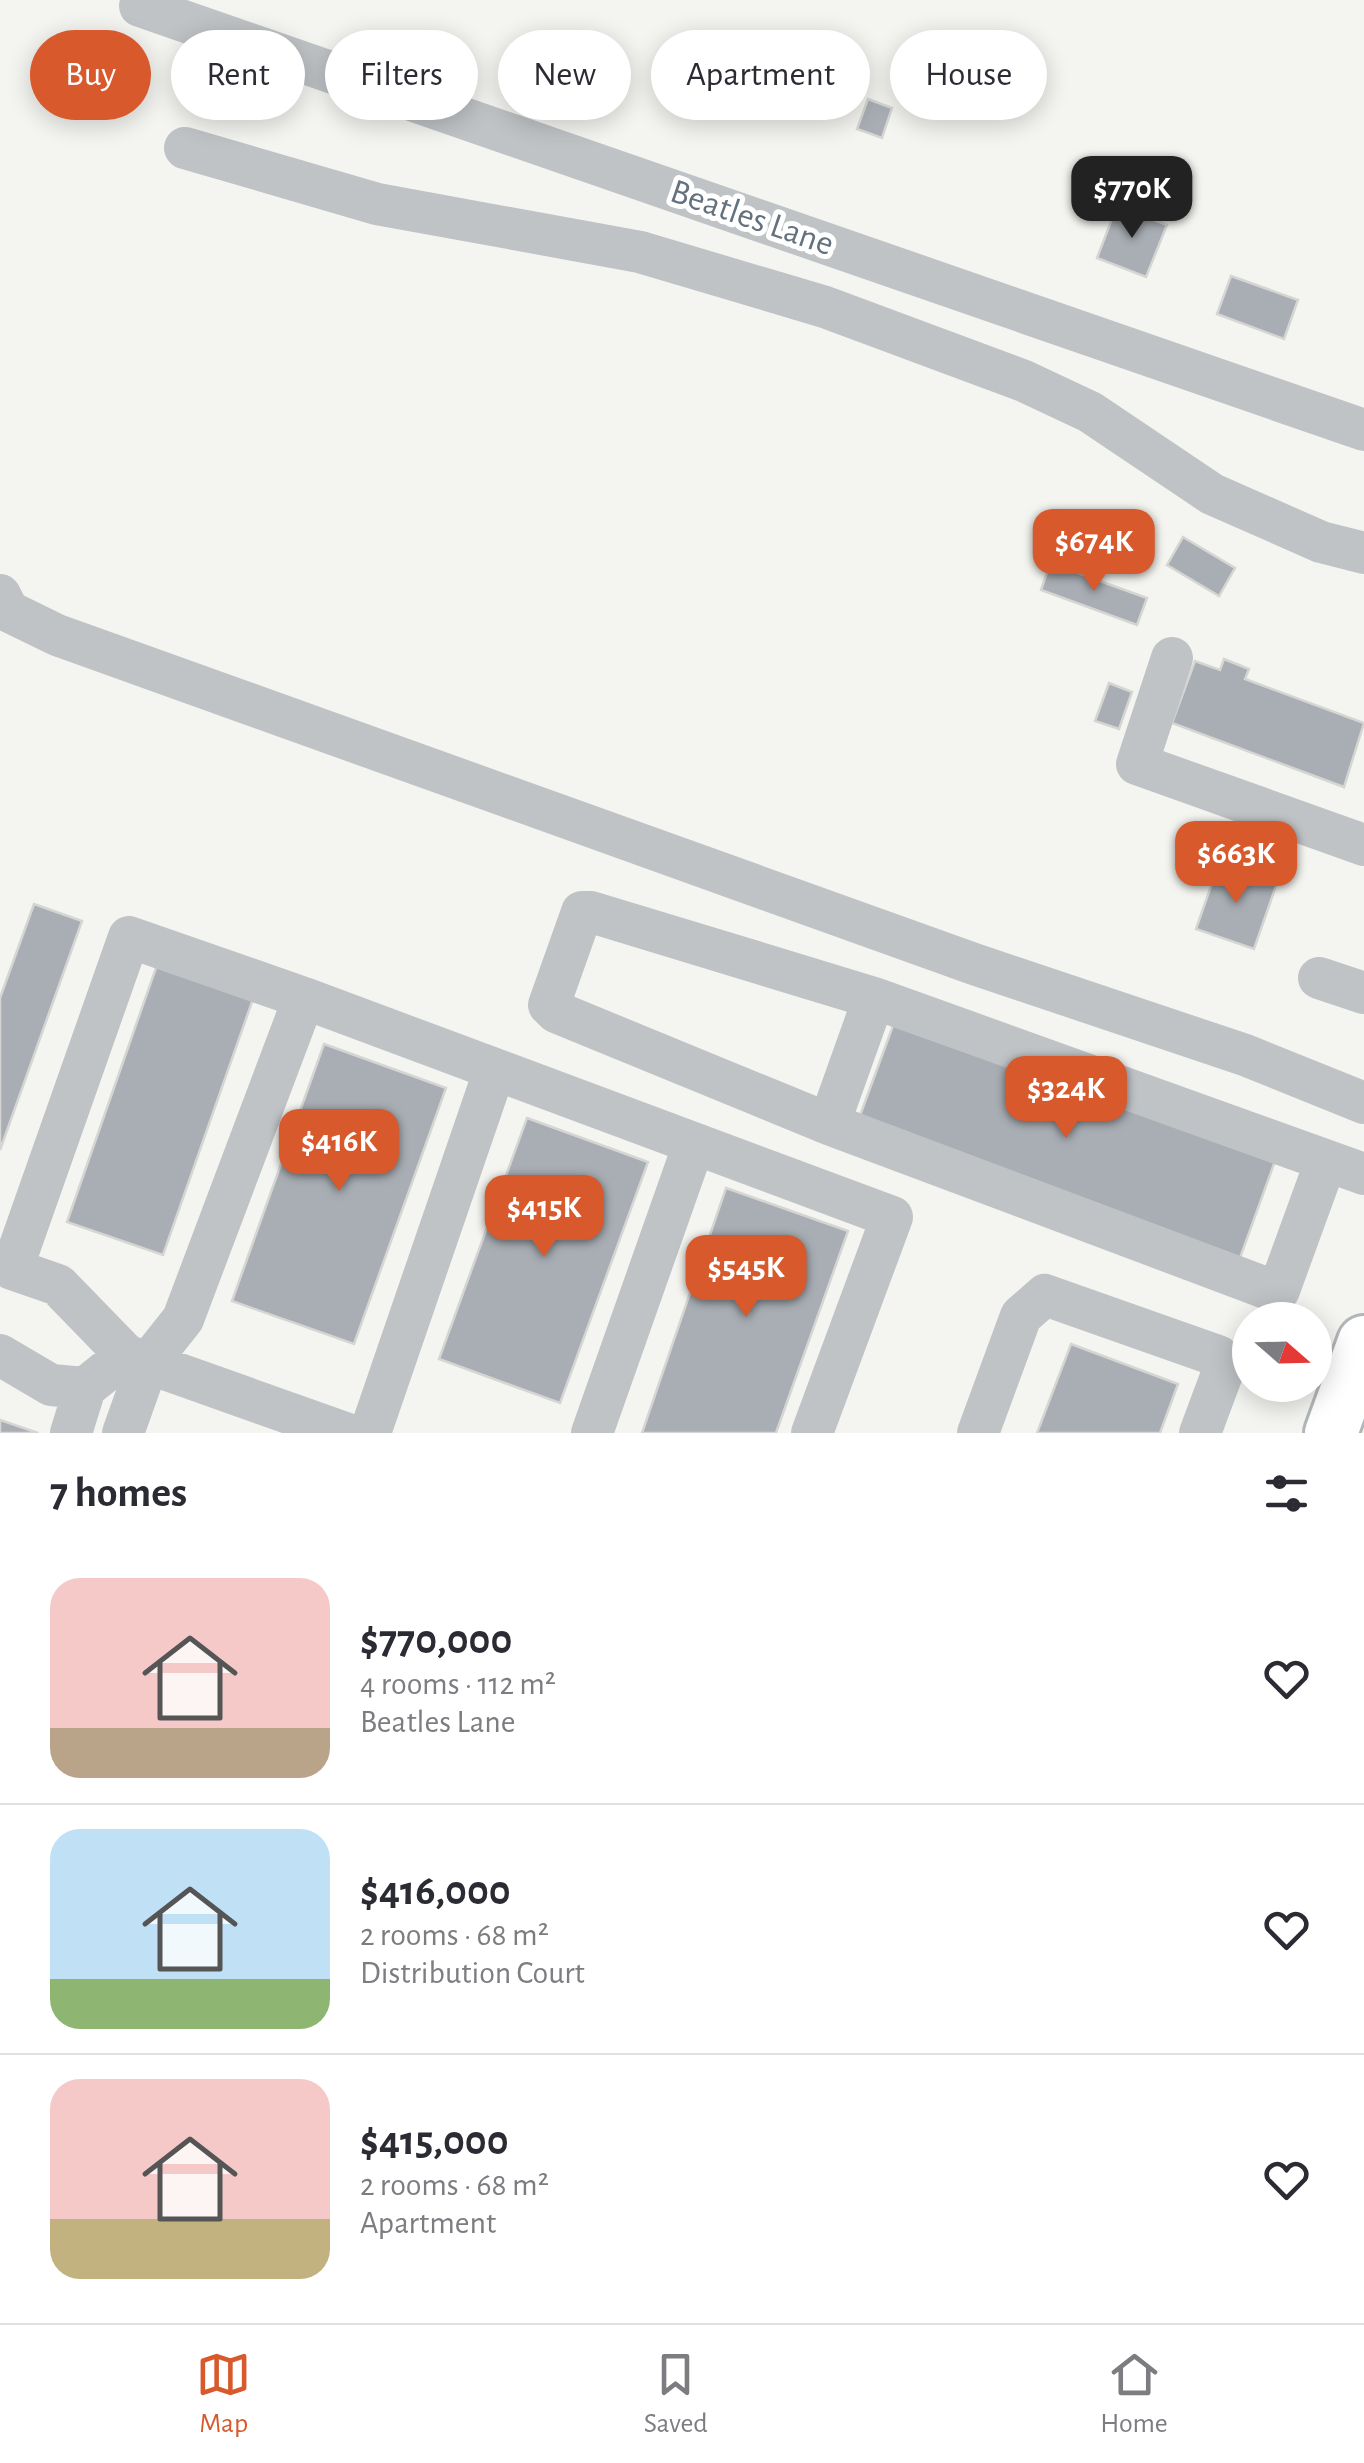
<!DOCTYPE html>
<html lang="en">
<head>
<meta charset="utf-8">
<style>
  :root { --surface:#fff; --page:#f7f7f7; --text:#2b2b33; --muted:#7c7c81; --line:#e1e1e2; --accent:#d7592c }
  body { margin:0; font-family:"Alegreya Sans",sans-serif; background:var(--page); color:var(--text); height:100vh; display:flex; flex-direction:column; font-size:38px; white-space:nowrap }
  * { box-sizing:border-box; margin:0 }
  p { font-size:32px; color:var(--muted) }
  .icon { flex:none; width:55px; height:55px; fill:none; stroke:currentColor; stroke-width:2; stroke-linecap:round; stroke-linejoin:round }
  .map { position:relative; height:1433px; overflow:hidden }
  .sheet { display:flex; flex-direction:column; background:var(--surface); flex:1 }
  .sheet>* { flex:none }
  .banner { position:absolute; left:30px; top:30px; width:1305px; height:90px; display:flex; gap:20px }
  .needle { width:65px; rotate:110deg }
  .controls { position:absolute; left:1232px; top:1302px; display:grid; gap:20px }
  .controls a { display:grid; place-items:center; width:100px; height:100px; border-radius:50%; background:var(--surface); box-shadow:0 5px 25px #0003; font-size:50px }
  .price { position:absolute; translate:-50% -85px; padding:0 22px; border-radius:20px; background:var(--accent); color:#fff; font-size:32px; line-height:65px; filter:drop-shadow(0 2px 5px #0008) }
  .price::after { content:''; position:absolute; left:50%; top:60px; width:30px; height:22px; margin-left:-15px; background:inherit; clip-path:polygon(0 0,100% 0,50% 100%) }
  .price.selected { background:#222; color:#fff }
  ul { padding:0; list-style:none }
  li { display:flex; align-items:center; gap:30px; height:250px; padding:0 50px }
  li+li { border-top:2px solid var(--line) }
  li span { display:grid; place-items:center; flex:none; width:280px; height:200px; border-radius:30px; color:#555 }
  li>.icon { margin-inline-start:auto }
  span .icon { width:120px; height:120px; fill:#fffc; stroke-width:1 }
  li b { font-size:42px }
  h2 { display:flex; justify-content:space-between; align-items:center; height:120px; padding:0 50px; font-size:42px }
  .chip { padding:0 35px; border-radius:45px; background:var(--surface); box-shadow:0 5px 25px #0003; font-size:35px; line-height:90px }
  .chip.selected { background:var(--accent); color:#fff }
  .menu { display:flex; justify-content:space-around; align-items:center; height:140px; border-top:2px solid var(--line); background:var(--surface); font-size:28px; color:var(--muted) }
  .menu a { display:grid; justify-items:center; gap:5px }
  .menu .selected { color:var(--accent) }
  .map>svg:first-child { display:block }
  .building { fill:#a8aeb4; stroke:#d5d5d3; stroke-width:2.5 }
  .lines { fill:none; stroke-linecap:round; stroke-linejoin:round }
  .major-casing { stroke:#b2b6b9; stroke-width:58 }
  .minor { stroke:#bfc3c6; stroke-width:42 }
  .major { stroke:#fff; stroke-width:52 }
  .labels { text-anchor:middle; dominant-baseline:central; stroke-width:10; stroke-linejoin:round; paint-order:stroke }
  .street-label { font-size:35px; fill:#64727f; stroke:#fff }
</style>
</head>
<body>
<div class="map">
<svg width="1364" height="1433" viewBox="0 0 1364 1433">
  <rect width="100%" height="100%" fill="#f4f4f0"/>
  <path class="building" d="M868,99L892,108L882,138L857,129Z
    M1117,206L1167,225L1146,277L1097,258Z
    M1231,276L1298,300L1284,339L1217,314Z
    M1183,537L1235,568L1219,596L1167,565Z
    M1050,563L1147,598L1137,625L1041,590Z
    M1224,659L1249,669L1245,679L1364,723L1344,787L1172,723L1195,661L1220,670Z
    M1109,683L1132,692L1119,729L1095,721Z
    M1219,863L1277,883L1254,949L1196,929Z
    M34,904L82,921L0,1150V998Z
    M157,965L253,999L163,1255L67,1222Z
    M894,1023L1275,1161L1240,1258L858,1121Z
    M324,1044L446,1088L354,1344L232,1301Z
    M527,1118L648,1162L560,1403L439,1359Z
    M726,1188L848,1231L776,1433H642Z
    M1071,1344L1178,1384L1160,1433H1037Z
    M0,1420L38,1433H0Z"/>
  <g class="lines">
    <g class="major-casing">
      <path id="major" d="M1331,1433L1364,1342"/>
    </g>
    <path class="minor" d="M140,6L1364,430
      M185,148L377,204L640,252L825,307L1024,381L1090,412L1212,494L1321,542L1364,553
      M0,595L8,611L57,635L974,964L1245,1055L1364,1103
      M1172,658L1137,764L1364,845
      M1319,978L1364,993
      M304,998L892,1217L812,1433
      M829,1124L874,998
      M1326,1161L1279,1290L1274,1291L829,1124L556,1012L549,1005L582,912H591L874,998L1364,1174
      M0,1355L51,1385L85,1388L126,1355
      M71,1433L85,1388
      M123,1433L148,1363L183,1319L304,998L129,937L12,1269L58,1285L126,1355L148,1363L345,1433
      M370,1433L495,1069
      M592,1433L694,1144
      M978,1433L1021,1316L1045,1295L1218,1356L1222,1374L1200,1433"/>
    <use href="#major" class="major"/>
  </g>
  <g class="labels">
    <g class="street-label">
      <text transform="translate(752 218) rotate(19)">Beatles Lane</text>
    </g>
  </g>
</svg>
<div class="controls">
<a><svg class="needle" viewBox="-14 -14 28 28"><path d="M0-13l5 13h-10z" fill="#e53935"/><path d="M0 13l5-13h-10z" fill="#7c7c81"/></svg></a>
</div>
<b class="price selected" style="left:1132px;top:241px">$770K</b>
<b class="price" style="left:1094px;top:594px">$674K</b>
<b class="price" style="left:1236px;top:906px">$663K</b>
<b class="price" style="left:1066px;top:1141px">$324K</b>
<b class="price" style="left:339px;top:1194px">$416K</b>
<b class="price" style="left:544px;top:1260px">$415K</b>
<b class="price" style="left:746px;top:1320px">$545K</b>
<div class="banner">
<a class="chip selected">Buy</a>
<a class="chip">Rent</a>
<a class="chip">Filters</a>
<a class="chip">New</a>
<a class="chip">Apartment</a>
<a class="chip">House</a>
</div>
</div>
<section class="sheet">
<h2>7 homes<svg class="icon" aria-label="filters" viewBox="0 0 24 24"><path d="M4 7h16M4 17h16"/><circle cx="9" cy="7" r="2"/><circle cx="15" cy="17" r="2"/></svg></h2>
<ul>
<li><span style="background:linear-gradient(#f6c9c9 75%,#b9a48a 0)"><svg class="icon" aria-label="home" viewBox="0 0 24 24"><path d="M3 11l9-7 9 7M6 9v11h12V9"/></svg></span><div><b>$770,000</b><p>4 rooms · 112 m²</p><p>Beatles Lane</p></div><svg class="icon" aria-label="heart" viewBox="0 0 24 24"><path d="M12 20l-8-8c-3-5 5-10 8-4 3-6 11-1 8 4z"/></svg></li>
<li><span style="background:linear-gradient(#bfe0f5 75%,#8fb573 0)"><svg class="icon" aria-label="home" viewBox="0 0 24 24"><path d="M3 11l9-7 9 7M6 9v11h12V9"/></svg></span><div><b>$416,000</b><p>2 rooms · 68 m²</p><p>Distribution Court</p></div><svg class="icon" aria-label="heart" viewBox="0 0 24 24"><path d="M12 20l-8-8c-3-5 5-10 8-4 3-6 11-1 8 4z"/></svg></li>
<li><span style="background:linear-gradient(#f6c9c9 70%,#c2b280 0)"><svg class="icon" aria-label="home" viewBox="0 0 24 24"><path d="M3 11l9-7 9 7M6 9v11h12V9"/></svg></span><div><b>$415,000</b><p>2 rooms · 68 m²</p><p>Apartment</p></div><svg class="icon" aria-label="heart" viewBox="0 0 24 24"><path d="M12 20l-8-8c-3-5 5-10 8-4 3-6 11-1 8 4z"/></svg></li>
</ul>
</section>
<nav class="menu">
<a class="selected"><svg class="icon" aria-label="map" viewBox="0 0 24 24"><path d="M3 6l6-2 6 2 6-2v14l-6 2-6-2-6 2zM9 4v14M15 6v14"/></svg>Map</a>
<a><svg class="icon" aria-label="saved" viewBox="0 0 24 24"><path d="M7 4h10v16l-5-4-5 4z"/></svg>Saved</a>
<a><svg class="icon" aria-label="home" viewBox="0 0 24 24"><path d="M3 11l9-7 9 7M6 9v11h12V9"/></svg>Home</a>
</nav>
</body>
</html>
